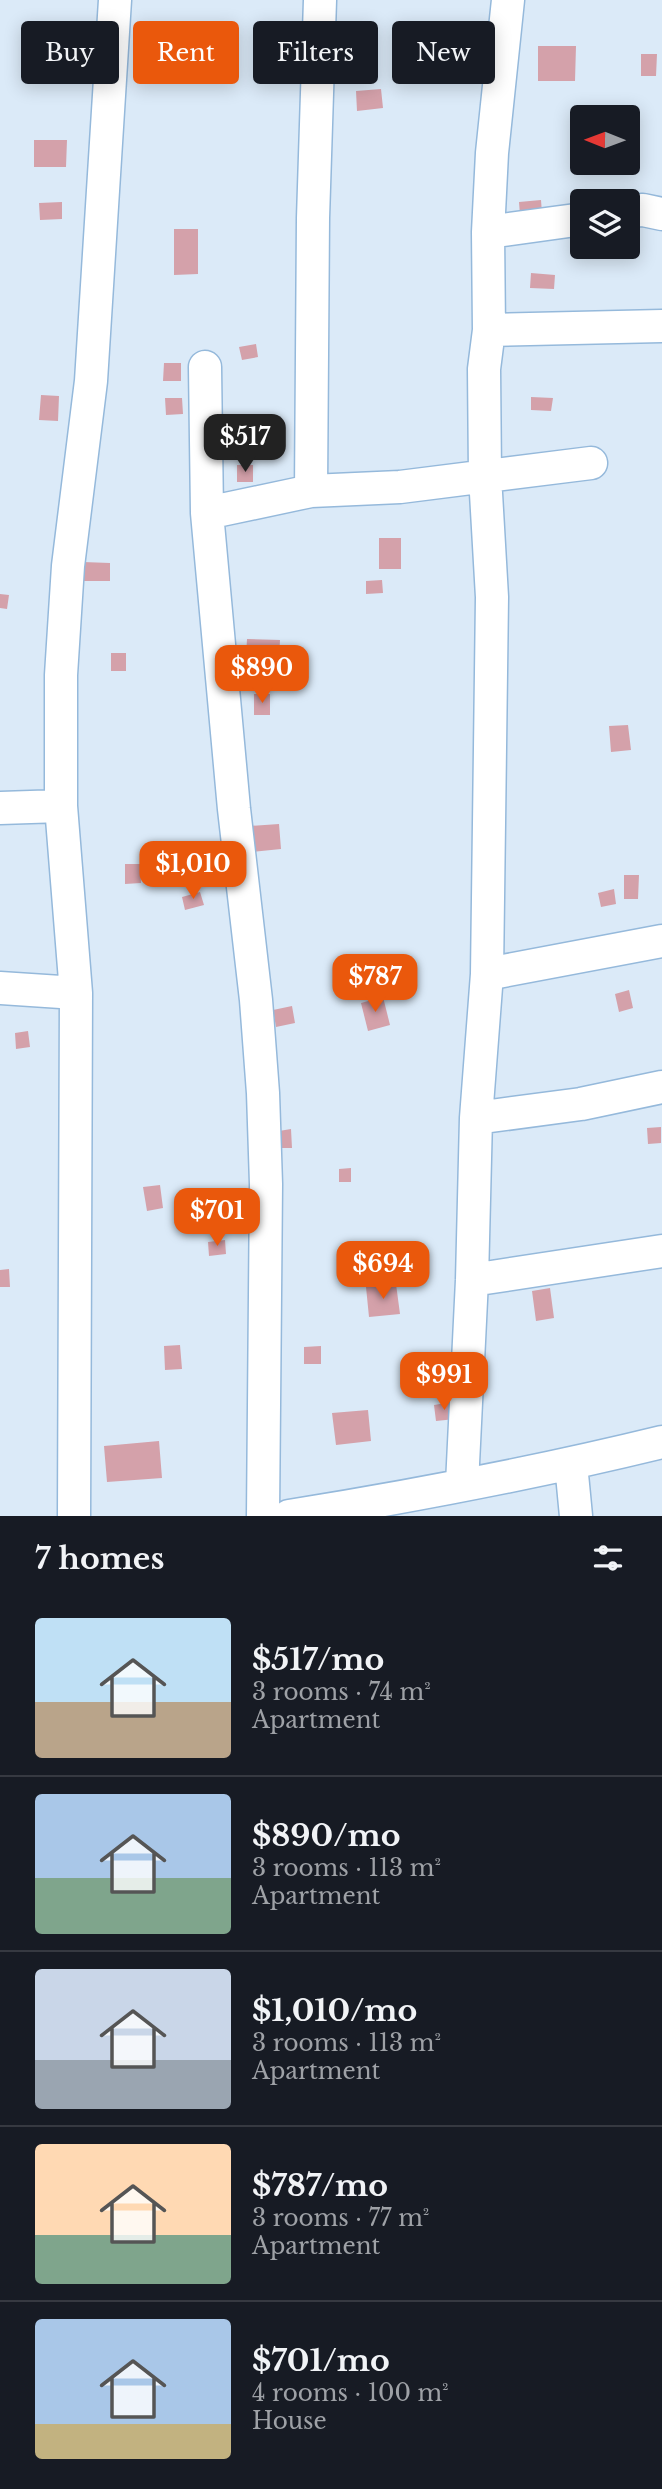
<!DOCTYPE html>
<html lang="en">
<head>
<meta charset="utf-8">
<style>
  :root { --surface:#171b24; --page:#242831; --text:#f1f3f6; --muted:#9ea1a6; --line:#363941; --accent:#ea580c }
  body { margin:0; font-family:"Libre Baskerville",serif; background:var(--page); color:var(--text); height:100vh; display:flex; flex-direction:column; font-size:26px; white-space:nowrap }
  * { box-sizing:border-box; margin:0 }
  p { font-size:23px; color:var(--muted) }
  .icon { flex:none; width:38px; height:38px; fill:none; stroke:currentColor; stroke-width:2; stroke-linecap:round; stroke-linejoin:round }
  .map { position:relative; height:1516px; overflow:hidden }
  .sheet { display:flex; flex-direction:column; background:var(--surface); flex:1 }
  .sheet>* { flex:none }
  .banner { position:absolute; left:21px; top:21px; width:621px; height:63px; display:flex; gap:14px }
  .needle { width:46px; rotate:271deg }
  .buttons { position:absolute; left:570px; top:105px; display:grid; gap:14px }
  .buttons a { display:grid; place-items:center; width:70px; height:70px; border-radius:7px; background:var(--surface); box-shadow:0 4px 18px #0003; font-size:35px }
  .price { position:absolute; translate:-50% -60px; padding:0 16px; border-radius:14px; background:var(--accent); color:#fff; font-size:23px; line-height:46px; filter:drop-shadow(0 2px 4px #0008) }
  .price::after { content:''; position:absolute; left:50%; top:42px; width:21px; height:16px; margin-left:-10px; background:inherit; clip-path:polygon(0 0,100% 0,50% 100%) }
  .price.active { background:#222; color:#fff }
  ul { padding:0; list-style:none }
  li { display:flex; align-items:center; gap:21px; height:175px; padding:0 35px }
  li+li { border-top:2px solid var(--line) }
  li span { display:grid; place-items:center; flex:none; width:196px; height:140px; border-radius:7px; color:#555 }
  li>.icon { margin-inline-start:auto }
  span .icon { width:84px; height:84px; fill:#fffc; stroke-width:1 }
  li b { font-size:30px }
  h2 { display:flex; justify-content:space-between; align-items:center; height:84px; padding:0 35px; font-size:30px }
  .pill { padding:0 24px; border-radius:7px; background:var(--surface); box-shadow:0 4px 18px #0003; font-size:24px; line-height:63px }
  .pill.active { background:var(--accent); color:#fff }
  .map>svg:first-child { display:block }
  .building { fill:#d4a1aa }
  .lines { fill:none; stroke-linecap:round; stroke-linejoin:round }
  .street-casing { stroke:#95b9db; stroke-width:35 }
  .street { stroke:#fff; stroke-width:32 }
</style>
</head>
<body>
<div class="map">
<svg width="662" height="1516" viewBox="0 0 662 1516">
  <rect width="100%" height="100%" fill="#dbeaf8"/>
  <path class="building" d="M538,46H576L575,81H538Z
    M641,54H657L656,76H641Z
    M381,89L383,108L357,111L356,91Z
    M34,140H67L66,167H34Z
    M541,200L542,213L520,215L519,202Z
    M62,202V219L40,220L39,203Z
    M174,229H198V274L174,275Z
    M531,273L555,275L554,289L530,288Z
    M256,344L258,357L242,360L239,347Z
    M164,363H181V381H163Z
    M41,395L59,396L58,421L39,420Z
    M531,397L553,398L551,411L531,410Z
    M165,398H182L183,414L166,415Z
    M237,465H253V482H237Z
    M379,538H401V569H379Z
    M83,562L110,563V581H83Z
    M382,580L383,593L366,594V581Z
    M0,594L9,595L7,609L0,608Z
    M247,639L280,640L279,658L246,656Z
    M111,653H126V671H111Z
    M254,694H270V715H254Z
    M628,725L631,750L611,752L609,726Z
    M279,824L281,849L252,852L249,826Z
    M125,864H140L141,883L125,884Z
    M624,875H639L638,899H624Z
    M614,889L616,904L601,907L598,893Z
    M200,892L204,905L185,910L182,897Z
    M629,990L633,1008L619,1012L615,994Z
    M383,997L390,1025L368,1031L361,1003Z
    M292,1006L295,1023L276,1027L273,1010Z
    M28,1031L30,1047L16,1049L15,1033Z
    M661,1127V1143L648,1144L647,1128Z
    M291,1129L292,1148H280L279,1131Z
    M351,1168V1182H339V1169Z
    M160,1185L163,1208L147,1211L143,1187Z
    M225,1240L226,1254L209,1256L208,1242Z
    M9,1269L10,1287H0V1270Z
    M396,1284L400,1314L369,1317L366,1287Z
    M550,1288L554,1318L536,1321L532,1291Z
    M180,1345L182,1369L165,1370L164,1346Z
    M321,1346V1364H304V1347Z
    M452,1402L455,1419L436,1421L434,1405Z
    M368,1410L371,1441L336,1445L332,1413Z
    M159,1441L162,1478L107,1482L104,1446Z"/>
  <g class="lines">
    <g class="street-casing">
      <path id="street" d="M628,211L643,210L662,214
        M488,232L583,219
        M489,330L662,326
        M205,367L207,513L234,809L256,1000L263,1093L266,1184L263,1516
        M311,491L313,218L320,0
        M207,513L311,491L400,487L591,463
        M0,808L61,806
        M487,974L662,941
        M0,988L76,993
        M476,1118L581,1104L662,1087
        M472,1280L662,1251
        M571,1464L576,1516
        M462,1484L472,1280L476,1118L487,974L492,597L485,476L484,369L489,330L488,232L492,153L508,0
        M74,1516L76,993L61,806V675L68,566L91,381L115,0
        M289,1516C414,1496 539,1472 662,1442"/>
    </g>
    <use href="#street" class="street"/>
  </g>
</svg>
<div class="buttons">
<a><svg class="needle" viewBox="-14 -14 28 28"><path d="M0-13l5 13h-10z" fill="#e53935"/><path d="M0 13l5-13h-10z" fill="#9ea1a6"/></svg></a>
<a><svg class="icon" aria-label="layers" viewBox="0 0 24 24"><path d="M12 4l9 5-9 5-9-5zM3 14l9 5 9-5"/></svg></a>
</div>
<b class="price active" style="left:245px;top:474px">$517</b>
<b class="price" style="left:262px;top:705px">$890</b>
<b class="price" style="left:193px;top:901px">$1,010</b>
<b class="price" style="left:375px;top:1014px">$787</b>
<b class="price" style="left:217px;top:1248px">$701</b>
<b class="price" style="left:383px;top:1301px">$694</b>
<b class="price" style="left:444px;top:1412px">$991</b>
<div class="banner">
<a class="pill">Buy</a>
<a class="pill active">Rent</a>
<a class="pill">Filters</a>
<a class="pill">New</a>
</div>
</div>
<section class="sheet">
<h2>7 homes<svg class="icon" aria-label="filters" viewBox="0 0 24 24"><path d="M4 7h16M4 17h16"/><circle cx="9" cy="7" r="2"/><circle cx="15" cy="17" r="2"/></svg></h2>
<ul>
<li><span style="background:linear-gradient(#bfe0f5 60%,#b9a48a 0)"><svg class="icon" aria-label="home" viewBox="0 0 24 24"><path d="M3 11l9-7 9 7M6 9v11h12V9"/></svg></span><div><b>$517/mo</b><p>3 rooms · 74 m²</p><p>Apartment</p></div></li>
<li><span style="background:linear-gradient(#a9c7e8 60%,#7fa58c 0)"><svg class="icon" aria-label="home" viewBox="0 0 24 24"><path d="M3 11l9-7 9 7M6 9v11h12V9"/></svg></span><div><b>$890/mo</b><p>3 rooms · 113 m²</p><p>Apartment</p></div></li>
<li><span style="background:linear-gradient(#c9d6e8 65%,#9aa5b1 0)"><svg class="icon" aria-label="home" viewBox="0 0 24 24"><path d="M3 11l9-7 9 7M6 9v11h12V9"/></svg></span><div><b>$1,010/mo</b><p>3 rooms · 113 m²</p><p>Apartment</p></div></li>
<li><span style="background:linear-gradient(#ffd9b3 65%,#7fa58c 0)"><svg class="icon" aria-label="home" viewBox="0 0 24 24"><path d="M3 11l9-7 9 7M6 9v11h12V9"/></svg></span><div><b>$787/mo</b><p>3 rooms · 77 m²</p><p>Apartment</p></div></li>
<li><span style="background:linear-gradient(#a9c7e8 75%,#c2b280 0)"><svg class="icon" aria-label="home" viewBox="0 0 24 24"><path d="M3 11l9-7 9 7M6 9v11h12V9"/></svg></span><div><b>$701/mo</b><p>4 rooms · 100 m²</p><p>House</p></div></li>
</ul>
</section>
</body>
</html>
